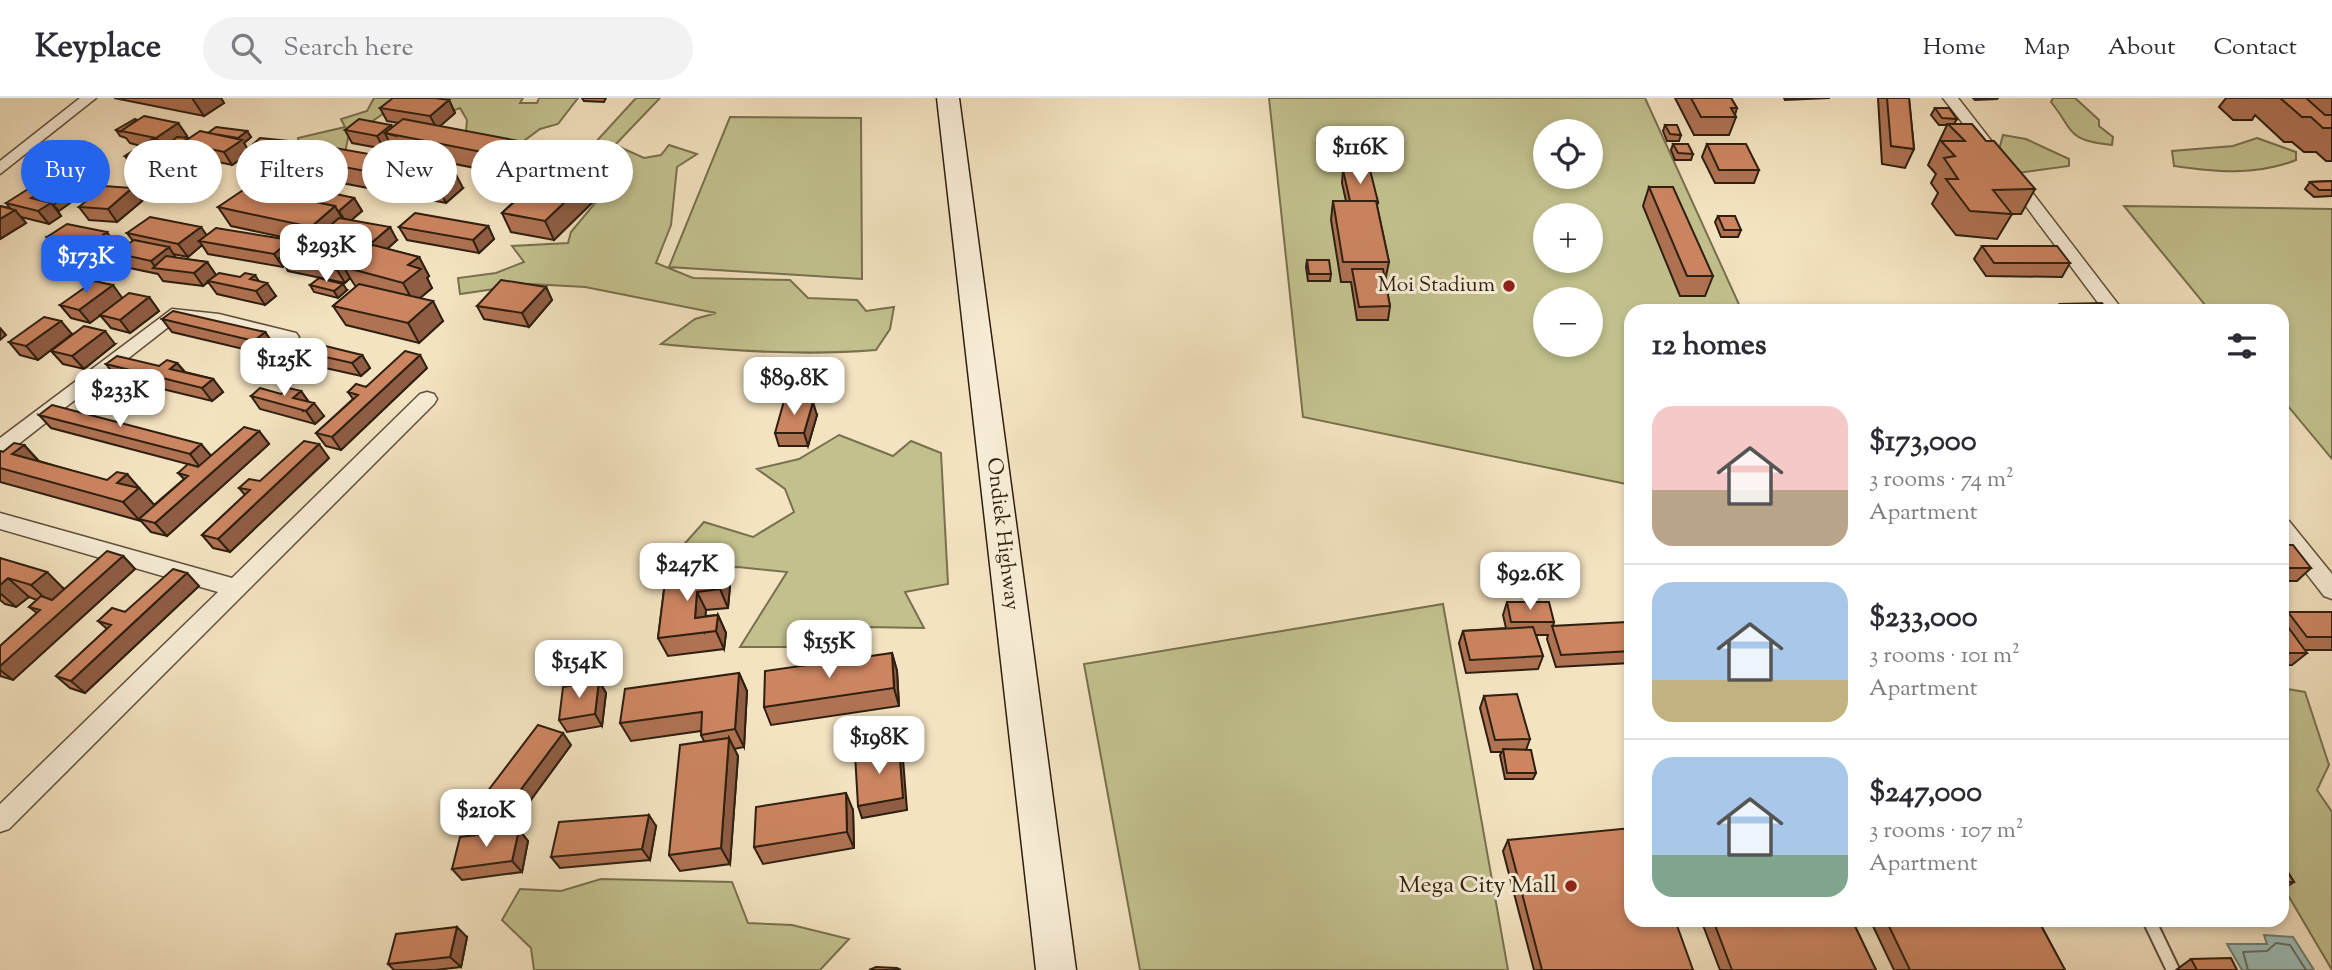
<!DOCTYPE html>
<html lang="en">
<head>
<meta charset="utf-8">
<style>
  :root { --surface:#fff; --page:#f2f2f3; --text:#2b2b33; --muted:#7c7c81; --line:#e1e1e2; --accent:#2563eb }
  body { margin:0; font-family:"Sorts Mill Goudy",serif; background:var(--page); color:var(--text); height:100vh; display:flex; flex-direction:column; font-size:26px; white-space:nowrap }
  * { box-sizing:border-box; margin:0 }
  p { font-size:23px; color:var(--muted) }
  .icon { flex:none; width:38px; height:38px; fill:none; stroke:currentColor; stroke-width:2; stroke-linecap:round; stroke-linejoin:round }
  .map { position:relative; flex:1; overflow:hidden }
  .details { position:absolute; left:1624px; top:206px; width:665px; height:623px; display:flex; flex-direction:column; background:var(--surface); border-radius:21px; box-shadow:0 4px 10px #0003 }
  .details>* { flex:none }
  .top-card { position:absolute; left:21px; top:42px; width:665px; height:63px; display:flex; gap:14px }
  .fabs { position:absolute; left:1533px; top:21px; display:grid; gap:14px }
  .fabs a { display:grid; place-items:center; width:70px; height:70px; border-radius:50%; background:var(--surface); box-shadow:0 4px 10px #0003; font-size:35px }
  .price { position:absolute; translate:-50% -60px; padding:0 16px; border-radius:14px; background:#fff; color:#222; font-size:23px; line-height:46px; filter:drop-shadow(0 2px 4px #0008) }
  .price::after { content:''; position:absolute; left:50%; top:42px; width:21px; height:16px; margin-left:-10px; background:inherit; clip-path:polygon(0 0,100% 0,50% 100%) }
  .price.selected { background:var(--accent); color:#fff }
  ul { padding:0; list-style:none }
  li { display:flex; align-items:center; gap:21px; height:175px; padding:0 28px }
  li+li { border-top:2px solid var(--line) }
  li span { display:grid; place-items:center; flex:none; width:196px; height:140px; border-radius:21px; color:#555 }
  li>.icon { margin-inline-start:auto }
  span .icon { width:84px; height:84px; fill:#fffc; stroke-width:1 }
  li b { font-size:30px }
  h2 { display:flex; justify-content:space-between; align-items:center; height:84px; padding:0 28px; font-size:30px }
  .pill { padding:0 24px; border-radius:32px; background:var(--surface); box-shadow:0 4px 10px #0003; font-size:24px; line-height:63px }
  .pill.selected { background:var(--accent); color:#fff }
  header { display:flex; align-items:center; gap:42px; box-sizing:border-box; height:98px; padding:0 35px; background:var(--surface); border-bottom:2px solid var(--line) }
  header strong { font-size:33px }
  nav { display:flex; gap:38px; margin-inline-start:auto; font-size:24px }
  .search { width:490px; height:63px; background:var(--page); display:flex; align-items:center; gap:18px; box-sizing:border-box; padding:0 24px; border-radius:38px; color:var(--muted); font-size:26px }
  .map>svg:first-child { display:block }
  .green { fill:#c2c18e; stroke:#78704e; stroke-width:2; fill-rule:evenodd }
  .water { fill:#9dbdb9; stroke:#717e75; stroke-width:2 }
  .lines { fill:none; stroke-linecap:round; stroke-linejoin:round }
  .shore { stroke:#666e64; stroke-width:2 }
  .lane-casing { stroke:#60503c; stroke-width:16 }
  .street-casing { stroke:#60503c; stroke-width:3 }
  .secondary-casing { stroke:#2e1f0f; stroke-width:3 }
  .lane { stroke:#f8edd7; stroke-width:12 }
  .street { fill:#f8edd7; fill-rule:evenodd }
  .secondary { fill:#f8edd7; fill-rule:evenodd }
  .wall { fill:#af7253; stroke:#2e1f0f; stroke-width:2 }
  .shaded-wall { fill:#8f5d44; stroke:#2e1f0f; stroke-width:2 }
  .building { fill:#cc8561; stroke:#2e1f0f; stroke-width:2 }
  .poi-dot { fill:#8f2418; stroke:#f8edd7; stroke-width:2.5 }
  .labels { text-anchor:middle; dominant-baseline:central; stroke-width:6; stroke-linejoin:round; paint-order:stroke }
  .poi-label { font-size:21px; fill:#2e1f0f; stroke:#f8edd7; text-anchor:end }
  .street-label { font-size:21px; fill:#2e1f0f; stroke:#f8edd7 }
  .near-poi-label { font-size:24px; fill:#2e1f0f; stroke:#f8edd7; text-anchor:end }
</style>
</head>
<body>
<header>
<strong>Keyplace</strong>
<div class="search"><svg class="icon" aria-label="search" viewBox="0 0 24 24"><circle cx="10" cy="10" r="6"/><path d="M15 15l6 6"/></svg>Search here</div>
<nav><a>Home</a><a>Map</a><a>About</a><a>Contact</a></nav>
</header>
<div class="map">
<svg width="2332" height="872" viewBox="0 0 2332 872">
  <rect width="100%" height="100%" fill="#f4e3c1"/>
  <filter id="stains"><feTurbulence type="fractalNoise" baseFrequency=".00286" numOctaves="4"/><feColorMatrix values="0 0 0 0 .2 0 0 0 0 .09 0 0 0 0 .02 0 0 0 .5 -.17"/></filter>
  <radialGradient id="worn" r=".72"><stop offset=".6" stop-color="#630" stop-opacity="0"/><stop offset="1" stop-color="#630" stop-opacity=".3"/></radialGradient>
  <path class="green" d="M374,0H406L348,40L345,55L299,51L298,40L345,29L341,21L367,13Z
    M438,0H523L520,5H537L539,0H578L558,26L540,31L521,45L433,34L466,33L467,22L460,10L450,14L436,7Z
    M636,0H660L615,47L644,60L661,57L669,47L697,56L677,69L671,127L656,165L693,180L790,182L808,200L857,202L866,213L894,209L890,231L876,252C805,258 731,253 661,246L695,221L716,215L585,189L530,186L460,196L458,180L496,175L524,164L512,148L568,145L571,134L605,93L561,89L570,72Z
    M1269,0H1645L1742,213L1631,214V387L1303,319ZM1545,33H1591V79H1545ZM1545,117H1591V163H1545ZM1545,201H1591V247H1545Z
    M2053,0H2075L2099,22V28L2113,39L2112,47C2066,42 2075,34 2051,4Z
    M730,19L861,20L862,181L669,169Z
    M2003,37L2026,41L2069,61V68L2017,75L1998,55Z
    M2257,40L2296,54V62C2256,78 2216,74 2174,68L2172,53L2233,48Z
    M2124,108L2332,111V361L2282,301V214L2210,213Z
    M839,337L893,358L911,343L941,355L948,486L905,494L924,530L866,529L808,549H740L787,474L738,469L663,470L704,424L753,439L794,414L785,391L757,371L799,361Z
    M1443,506L1508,872H1140L1084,566Z
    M2282,590L2305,594L2329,667L2317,692L2332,714V872L2282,787Z
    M601,781L732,784L748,825L792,827L849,841L820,872H534L531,850L502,822L520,791L561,793Z"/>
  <path class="water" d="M2264,837L2293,839L2314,872H2242L2227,846H2267Z"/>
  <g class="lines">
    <path class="shore" d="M2248,872L2243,854L2267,853L2276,845L2290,847L2306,872"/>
    <g class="lane-casing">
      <path id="lane" d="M2149,822L2173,872"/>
    </g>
    <g class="street-casing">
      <path id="street" d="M80,0H96L0,76V63Z
        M1943,0H1958L1993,45V51H1983Z
        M2012,74L2018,76L2124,214H2105L2004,79Z
        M172,211L219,216L296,235L299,239L290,245L219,228L176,223L7,355L0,357V340Z
        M427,294L434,296L437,301L434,306L9,731L0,734V706L218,494L0,431V415L232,480L420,296Z
        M2282,421L2289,423L2332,476V501L2324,498L2282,444Z"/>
    </g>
    <g class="secondary-casing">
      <path id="secondary" d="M937,0H959L1076,872H1036Z"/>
    </g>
    <use href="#lane" class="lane"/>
    <use href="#street" class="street"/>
    <use href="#secondary" class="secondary"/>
  </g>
  <path class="wall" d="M114,0H221L224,5L204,18Z
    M582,0H606L604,4L584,3Z
    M1675,0H1731L1737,10L1735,17L1736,19L1729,37H1694Z
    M1784,0H1830L1785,2Z
    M1878,0H1909L1914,51L1905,70L1882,66Z
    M1973,0H1998L1997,1L1975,2Z
    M2226,0H2332V63H2326L2316,54H2304L2292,44H2284L2255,17L2252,22H2233L2219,9Z
    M449,2L455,15L439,28L548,66L531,81L394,54L390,46L384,51L352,45L345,32L391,27L392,30L399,25L387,23L380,10Z
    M1935,10L1957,21L1954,26L1986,43L2035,91L2021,116H2012L1997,141L1956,137L1932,106L1938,95L1931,85L1936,76L1928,67L1947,27H1939L1931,17Z
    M137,22L178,25L187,38L184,40L188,41L208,35L247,33L251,39L244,45L247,52L299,44L302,49L463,90L446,105L300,77L295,68L289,73L250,69L244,59L232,67L190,58L186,51L183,54L173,52L176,57L150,74L134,71L125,58L141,48L130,45L126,40L120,38L116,32Z
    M1665,27L1681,37L1679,43H1667L1663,33Z
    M1673,46L1693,56L1691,62H1675L1671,52Z
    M1707,46L1759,72L1754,85H1715L1702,59Z
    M1343,72L1378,104L1377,108L1389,164L1385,183L1390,208L1388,222H1357L1351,184H1341L1331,122L1333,103H1346L1342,85Z
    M91,81L82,87H85L90,94L79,102L67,100L70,105L58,113L61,118L49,126L21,119L26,125L0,141V108L10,110L6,105Z
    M2332,83V98L2314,99L2305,91L2310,84Z
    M526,85L528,91L598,99L554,142L511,134L502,115L519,99L499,95L496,88Z
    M1649,89L1713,178L1705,198H1680L1643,108Z
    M307,93L354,100L362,113L351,122L397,142L387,151L419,159L429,178L427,180L432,190L420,200L443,223L419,245L346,227L333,208L356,189L350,180L345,185L288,173L285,167L283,169L208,156L202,147L188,159L173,156L176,160L207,164L216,177L259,183L276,198L265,207L217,196L208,184L203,188L163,183L158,176L125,169L115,155L133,143L127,135L206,137L294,148L301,143L231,128L218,109Z
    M142,103L117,124L89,122L79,109Z
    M1718,118L1741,132L1738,139H1721L1715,124Z
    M488,128L494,141L479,155L407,142L399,129Z
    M47,139L116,148L97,161L58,152Z
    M1982,148L2070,165L2062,179L1986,178L1974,161Z
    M1307,162L1331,176L1330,183H1308L1306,169Z
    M310,187L347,192L338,200L314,194Z
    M546,189L552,202L529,229L484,221L477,208Z
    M149,199L159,213L130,235L111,230L100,217L90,225L71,220L60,207L123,200Z
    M2060,206L2108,214H2055Z
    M162,221L265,234L274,247L264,256L172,234Z
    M72,236L38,262L20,257L9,244Z
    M115,246L84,271L63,266L51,253Z
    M303,254L362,257L370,270L361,278L312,267Z
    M177,265L185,274L213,281L223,294L212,303L117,280L106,266L159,268Z
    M427,270L341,352L326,348L316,335L353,301L348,294Z
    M301,293L309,304L324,318L315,326L260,311L251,298L281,296Z
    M39,317L211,358L259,333L269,346L167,438L151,434L141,423L0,384V353L3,354L24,347L39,363L144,395L154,407L184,381L178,375L199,369L51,330Z
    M817,317L808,348H779L775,335Z
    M329,360L230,454L213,450L202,437L245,397L239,390Z
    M2282,447L2311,470L2297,483H2282Z
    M123,458L135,471L13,582L0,578V548L37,515L29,509L37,502L29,499L16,509L5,506L0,502V460L65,491Z
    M722,469L730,488L728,510L706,512L705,518L718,517L726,535L724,551L668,558L658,540L666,476Z
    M199,488L85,595L70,590L56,578L107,531L98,523Z
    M1507,504L1554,524L1553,528L1631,534V565L1556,569L1547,541L1548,537H1536L1543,558L1538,571L1466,575L1459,545L1463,533L1506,530L1503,517Z
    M2288,514H2332V552H2305L2307,555L2292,567H2282V520Z
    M892,555L897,573L899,608L771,627L764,609Z
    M739,575L747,593L744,649L734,651L738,658L730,766L680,773L669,757L704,643L701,637V633L631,643L620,625Z
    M599,583L606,595L602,628L567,634L559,622Z
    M1484,598L1530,641L1526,652L1536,675L1533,681H1505L1500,657L1502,654H1491L1480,610Z
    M571,647L519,718L493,709L484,698Z
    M853,712L854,750L763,766L754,749Z
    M656,728L650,762L560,770L551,759Z
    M519,732L528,743L522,774L462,782L452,771Z
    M1508,742L1693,872H1534L1503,753Z
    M2282,765L2294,784L2282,792Z
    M1701,822H1852L1876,872H1720Z
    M1870,822H2038L2065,872H1894Z
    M467,839L461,869L435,872H394L388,866Z
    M2191,861L2237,872H2176Z"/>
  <path class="shaded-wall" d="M192,0H221L224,5L204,18Z
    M449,2L455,15L437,31L430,18Z
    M178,25L187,38L174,47L169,46L176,57L150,74L141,61L161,48L156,40Z
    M391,27L396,38L385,35L390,46L384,51L377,38Z
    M247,33L251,39L244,45L250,55L242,56L244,59L232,67L224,54L240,43L238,40Z
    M188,40L182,45L186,51L183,54L179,47Z
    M299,44L307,57L289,59L295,68L289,73L282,60Z
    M540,47L548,66L531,81L523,62Z
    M81,68L91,81L69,95L59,93L63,99L52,106L61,118L49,126L38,113L31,100Z
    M453,71L463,90L446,105L436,86Z
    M590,80L598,99L554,142L545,123Z
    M302,85L313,104L285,98Z
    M526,85L529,92L520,100L517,93Z
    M85,87L90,94L79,102L74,95Z
    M132,90L142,103L117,124L108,111Z
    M65,98L70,105L59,113L53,107Z
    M354,100L362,113L347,126L339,113Z
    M335,108L346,127L318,138L324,148H323L311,129Z
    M15,112L26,125L0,141V121Z
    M488,128L494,141L479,155L473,142Z
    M201,129L210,142L199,143L202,147L188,159L178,146Z
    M390,129L397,142L377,160L369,147Z
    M107,134L116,148L97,161L87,148Z
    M290,142L298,155L280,160L285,167L283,169L274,156Z
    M169,149L178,163L156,170L151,163Z
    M359,152L367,165L344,169L350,180L345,185L337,172Z
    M419,159L429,178L427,180L432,190L414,205L403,185L408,167Z
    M207,164L216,177L203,188L194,175Z
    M255,177L262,188L267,185L276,198L265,207L256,193L250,181Z
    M343,186L347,192L338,200L334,193Z
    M113,187L123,201L90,225L79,212Z
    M546,189L552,202L529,229L522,215Z
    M149,199L159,213L130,235L120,222Z
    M433,203L443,223L419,245L408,225Z
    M61,223L72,236L38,262L26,248Z
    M0,230L6,237L0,242Z
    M105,233L115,246L84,271L72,258Z
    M265,234L274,247L264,256L254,243Z
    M362,257L370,270L361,278L352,265Z
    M420,257L427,270L341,352L332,339Z
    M177,265L188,278L170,271Z
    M213,281L223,294L212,303L202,290Z
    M301,293L310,306L303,313L293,300Z
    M813,304L817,317L808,348L804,335Z
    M314,305L324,318L315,326L306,313Z
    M259,333L269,346L167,438L155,425Z
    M201,346L212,359L200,369L190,356Z
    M319,346L329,360L230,454L218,441Z
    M24,347L42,367L12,356Z
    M127,376L156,409L139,421L140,423L123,404L117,385Z
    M123,458L135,471L13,582L0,572V568Z
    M722,469L730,488L728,510L720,491Z
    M47,474L66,493L51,506L31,487Z
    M187,475L199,488L85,595L71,583Z
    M8,480L29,499L16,509L0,495V487Z
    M697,494L706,512L704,534L695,520Z
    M718,517L726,535L724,551L716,533Z
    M892,555L897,573L899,608L894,590Z
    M739,575L747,593L744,649L735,631Z
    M599,583L606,595L602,628L595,616Z
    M563,635L571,647L519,718L510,706Z
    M729,640L738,658L730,766L721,750Z
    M899,649L903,661L907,712L862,720L858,708Z
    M846,695L853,712L854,750L847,734Z
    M649,717L656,728L650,762L642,751Z
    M519,732L528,743L522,774L512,763Z
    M457,829L467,839L461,869L450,859Z"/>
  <path class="building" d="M393,0H435L449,2L430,18L380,10Z
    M1691,0H1731L1737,10H1731L1736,19H1701Z
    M1887,0H1909L1914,51L1891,48Z
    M2280,0H2306L2325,17H2332V30H2323L2311,19H2302Z
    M1935,10H1949L1957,21L1942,20Z
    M144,18L178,25L156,40L121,33Z
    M135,21L137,22L121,33L122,34L116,32Z
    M359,21L391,27L377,38L345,32Z
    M403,21L540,47L523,62L385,35Z
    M1948,26H1972L1986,43H1994L2035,91L1993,92L2012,116L1970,113L1946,81H1958L1944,60L1955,58L1941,43H1965Z
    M1665,27H1677L1681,37L1670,36Z
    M216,29L247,33L238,40L208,35Z
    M200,33L242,42L224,54L182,45Z
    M177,39L188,40L179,47L168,46Z
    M260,40L299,44L282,60L242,56Z
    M152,41L167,44L141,61L125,58Z
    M307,45L453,71L436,86L289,59Z
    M1673,46H1688L1693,56L1678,55Z
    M1707,46H1746L1759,72H1719Z
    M69,65L81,68L31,100L51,105L38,113L6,105Z
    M1343,72H1370L1378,104L1376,103H1350Z
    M548,73L590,80L545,123L502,115Z
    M264,78L302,85L285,98L335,108L311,129L218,109Z
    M506,81L526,85L517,93L496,88Z
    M2332,83V92H2319L2310,84Z
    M70,85L85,87L74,95L59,93Z
    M104,88L132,90L108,111L79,109Z
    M1649,89H1673L1713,178H1687Z
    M310,90L354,100L339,113H338L335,108L296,100Z
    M52,96L65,98L53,107L51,105L43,103Z
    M1333,103H1376L1389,164H1343Z
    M0,108L15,112L0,121Z
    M415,115L488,128L473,142L399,129Z
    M1718,118H1735L1741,132H1724Z
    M150,119L201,129L178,146L127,135Z
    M339,120L390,129L369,147L318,138Z
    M67,126L107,134L87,148L47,139Z
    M216,130L290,142L274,156L199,143Z
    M304,141L359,152L337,172L280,160Z
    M134,142L169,149L151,163L115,155Z
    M373,147L419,159L408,167L421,171L403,185L344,169Z
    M1982,148H2057L2070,165H1994Z
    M166,158L207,164L194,175L153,170Z
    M1307,162H1329L1331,176H1309Z
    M1352,171H1383L1390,208L1359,209Z
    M219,175L240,179L245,175L255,177L250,181L267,185L256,193L208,183Z
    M319,180L343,186L334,193L310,187Z
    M501,182L546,189L522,215L477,208Z
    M94,183L113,187L79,212L60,207Z
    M359,186L433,203L408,225L333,208Z
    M129,195L149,199L120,222L100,217Z
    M2102,205L2108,214H2066L2060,206Z
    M173,213L265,234L254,243L162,221Z
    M44,219L61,223L26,248L9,244Z
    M84,228L105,233L72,258L51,253Z
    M313,245L362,257L352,265L303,254Z
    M405,253L420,257L332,339L316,335L358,297L348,294L356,286L366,289Z
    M117,258L159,268L167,262L177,265L170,271L213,281L202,290L106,266Z
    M260,290L281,296L289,290L301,293L293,300L314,305L306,313L251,298Z
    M784,303L813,304L804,335H775Z
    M52,307L201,346L190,356L39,317Z
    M244,329L259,333L155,425L139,421L188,378L178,375L188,366L198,369Z
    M304,343L319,346L218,441L202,437L250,392L239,390L249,381L260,383Z
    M14,345L24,347L12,356L107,382L117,374L127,376L117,385L139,390L123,404L0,370V353L3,354Z
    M2282,447H2293L2311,470H2282Z
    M107,453L123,458L0,568V548L40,512L29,509L41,498L52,502Z
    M0,460L47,474L31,487L8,480L0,487Z
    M722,469L720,491L697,494L695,520L718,517L716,533L658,540L666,476Z
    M173,471L187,475L71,583L56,578L111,527L98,523L112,510L125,514Z
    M1507,504H1549L1554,524H1511Z
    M2288,514H2332V539H2307Z
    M1627,524L1631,534V553L1561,557L1552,528Z
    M1533,529L1543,558L1470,562L1463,533Z
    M2282,529H2288L2307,555H2282Z
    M892,555L894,590L764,609L765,573Z
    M739,575L735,631L701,637L702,614L620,625L625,591Z
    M599,583L595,616L559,622L563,589Z
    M1517,596L1530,641L1495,642L1484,598Z
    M538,627L563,635L510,706L484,698Z
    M729,640L721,750L669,757L680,647Z
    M899,649L903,700L858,708L855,656Z
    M1503,651L1531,652L1536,675H1507Z
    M846,695L847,734L754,749L756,709Z
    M649,717L642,751L551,759L559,724Z
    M1631,730V822H1675L1693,872H1542L1508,742Z
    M519,732L512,763L452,771L460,739Z
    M2282,765L2294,784H2282Z
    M1713,822H1852L1876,872H1732Z
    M1886,822H2038L2065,872H1910Z
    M457,829L450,859L388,866L396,836Z
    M2231,860L2237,872H2197L2191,861Z
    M876,869L897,870L901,872H869Z"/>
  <g class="poi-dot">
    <circle cx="1509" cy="188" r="7"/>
    <circle cx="1571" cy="788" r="7"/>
  </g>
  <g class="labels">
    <g class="poi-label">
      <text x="1495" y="188">Moi Stadium</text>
    </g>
    <g class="street-label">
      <text transform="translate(1002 436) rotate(83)">Ondiek Highway</text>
    </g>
    <g class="near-poi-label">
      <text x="1557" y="788">Mega City Mall</text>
    </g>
  </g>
  <rect width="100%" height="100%" filter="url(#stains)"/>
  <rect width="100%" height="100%" fill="url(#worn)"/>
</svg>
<div class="fabs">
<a><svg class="icon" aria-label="locate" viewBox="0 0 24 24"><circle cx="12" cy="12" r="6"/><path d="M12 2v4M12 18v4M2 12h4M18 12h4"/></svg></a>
<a>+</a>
<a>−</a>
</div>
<b class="price" style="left:1360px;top:88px">$116K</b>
<b class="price" style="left:326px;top:186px">$293K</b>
<b class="price selected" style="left:86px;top:197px">$173K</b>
<b class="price" style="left:284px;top:300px">$125K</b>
<b class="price" style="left:794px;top:319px">$89.8K</b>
<b class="price" style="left:120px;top:331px">$233K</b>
<b class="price" style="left:687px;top:505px">$247K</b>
<b class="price" style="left:1530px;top:514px">$92.6K</b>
<b class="price" style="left:829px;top:582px">$155K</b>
<b class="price" style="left:579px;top:602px">$154K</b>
<b class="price" style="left:879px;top:678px">$198K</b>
<b class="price" style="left:486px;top:751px">$210K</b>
<div class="top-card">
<a class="pill selected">Buy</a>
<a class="pill">Rent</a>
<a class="pill">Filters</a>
<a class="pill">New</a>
<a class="pill">Apartment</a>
</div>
<section class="details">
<h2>12 homes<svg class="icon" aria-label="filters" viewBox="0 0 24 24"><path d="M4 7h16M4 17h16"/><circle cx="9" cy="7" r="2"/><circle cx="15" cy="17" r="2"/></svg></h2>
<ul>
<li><span style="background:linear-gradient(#f6c9c9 60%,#b9a48a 0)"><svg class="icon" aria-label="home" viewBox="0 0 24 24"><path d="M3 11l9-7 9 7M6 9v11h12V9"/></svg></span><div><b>$173,000</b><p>3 rooms · 74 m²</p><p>Apartment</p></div></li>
<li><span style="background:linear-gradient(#a9c7e8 70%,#c2b280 0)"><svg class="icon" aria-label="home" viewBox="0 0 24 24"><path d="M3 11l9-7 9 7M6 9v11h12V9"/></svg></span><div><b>$233,000</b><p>3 rooms · 101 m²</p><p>Apartment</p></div></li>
<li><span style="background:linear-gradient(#a9c7e8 70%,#7fa58c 0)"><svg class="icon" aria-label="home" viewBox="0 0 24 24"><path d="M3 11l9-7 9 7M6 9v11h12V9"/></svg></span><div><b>$247,000</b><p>3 rooms · 107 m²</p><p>Apartment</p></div></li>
</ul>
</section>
</div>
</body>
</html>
